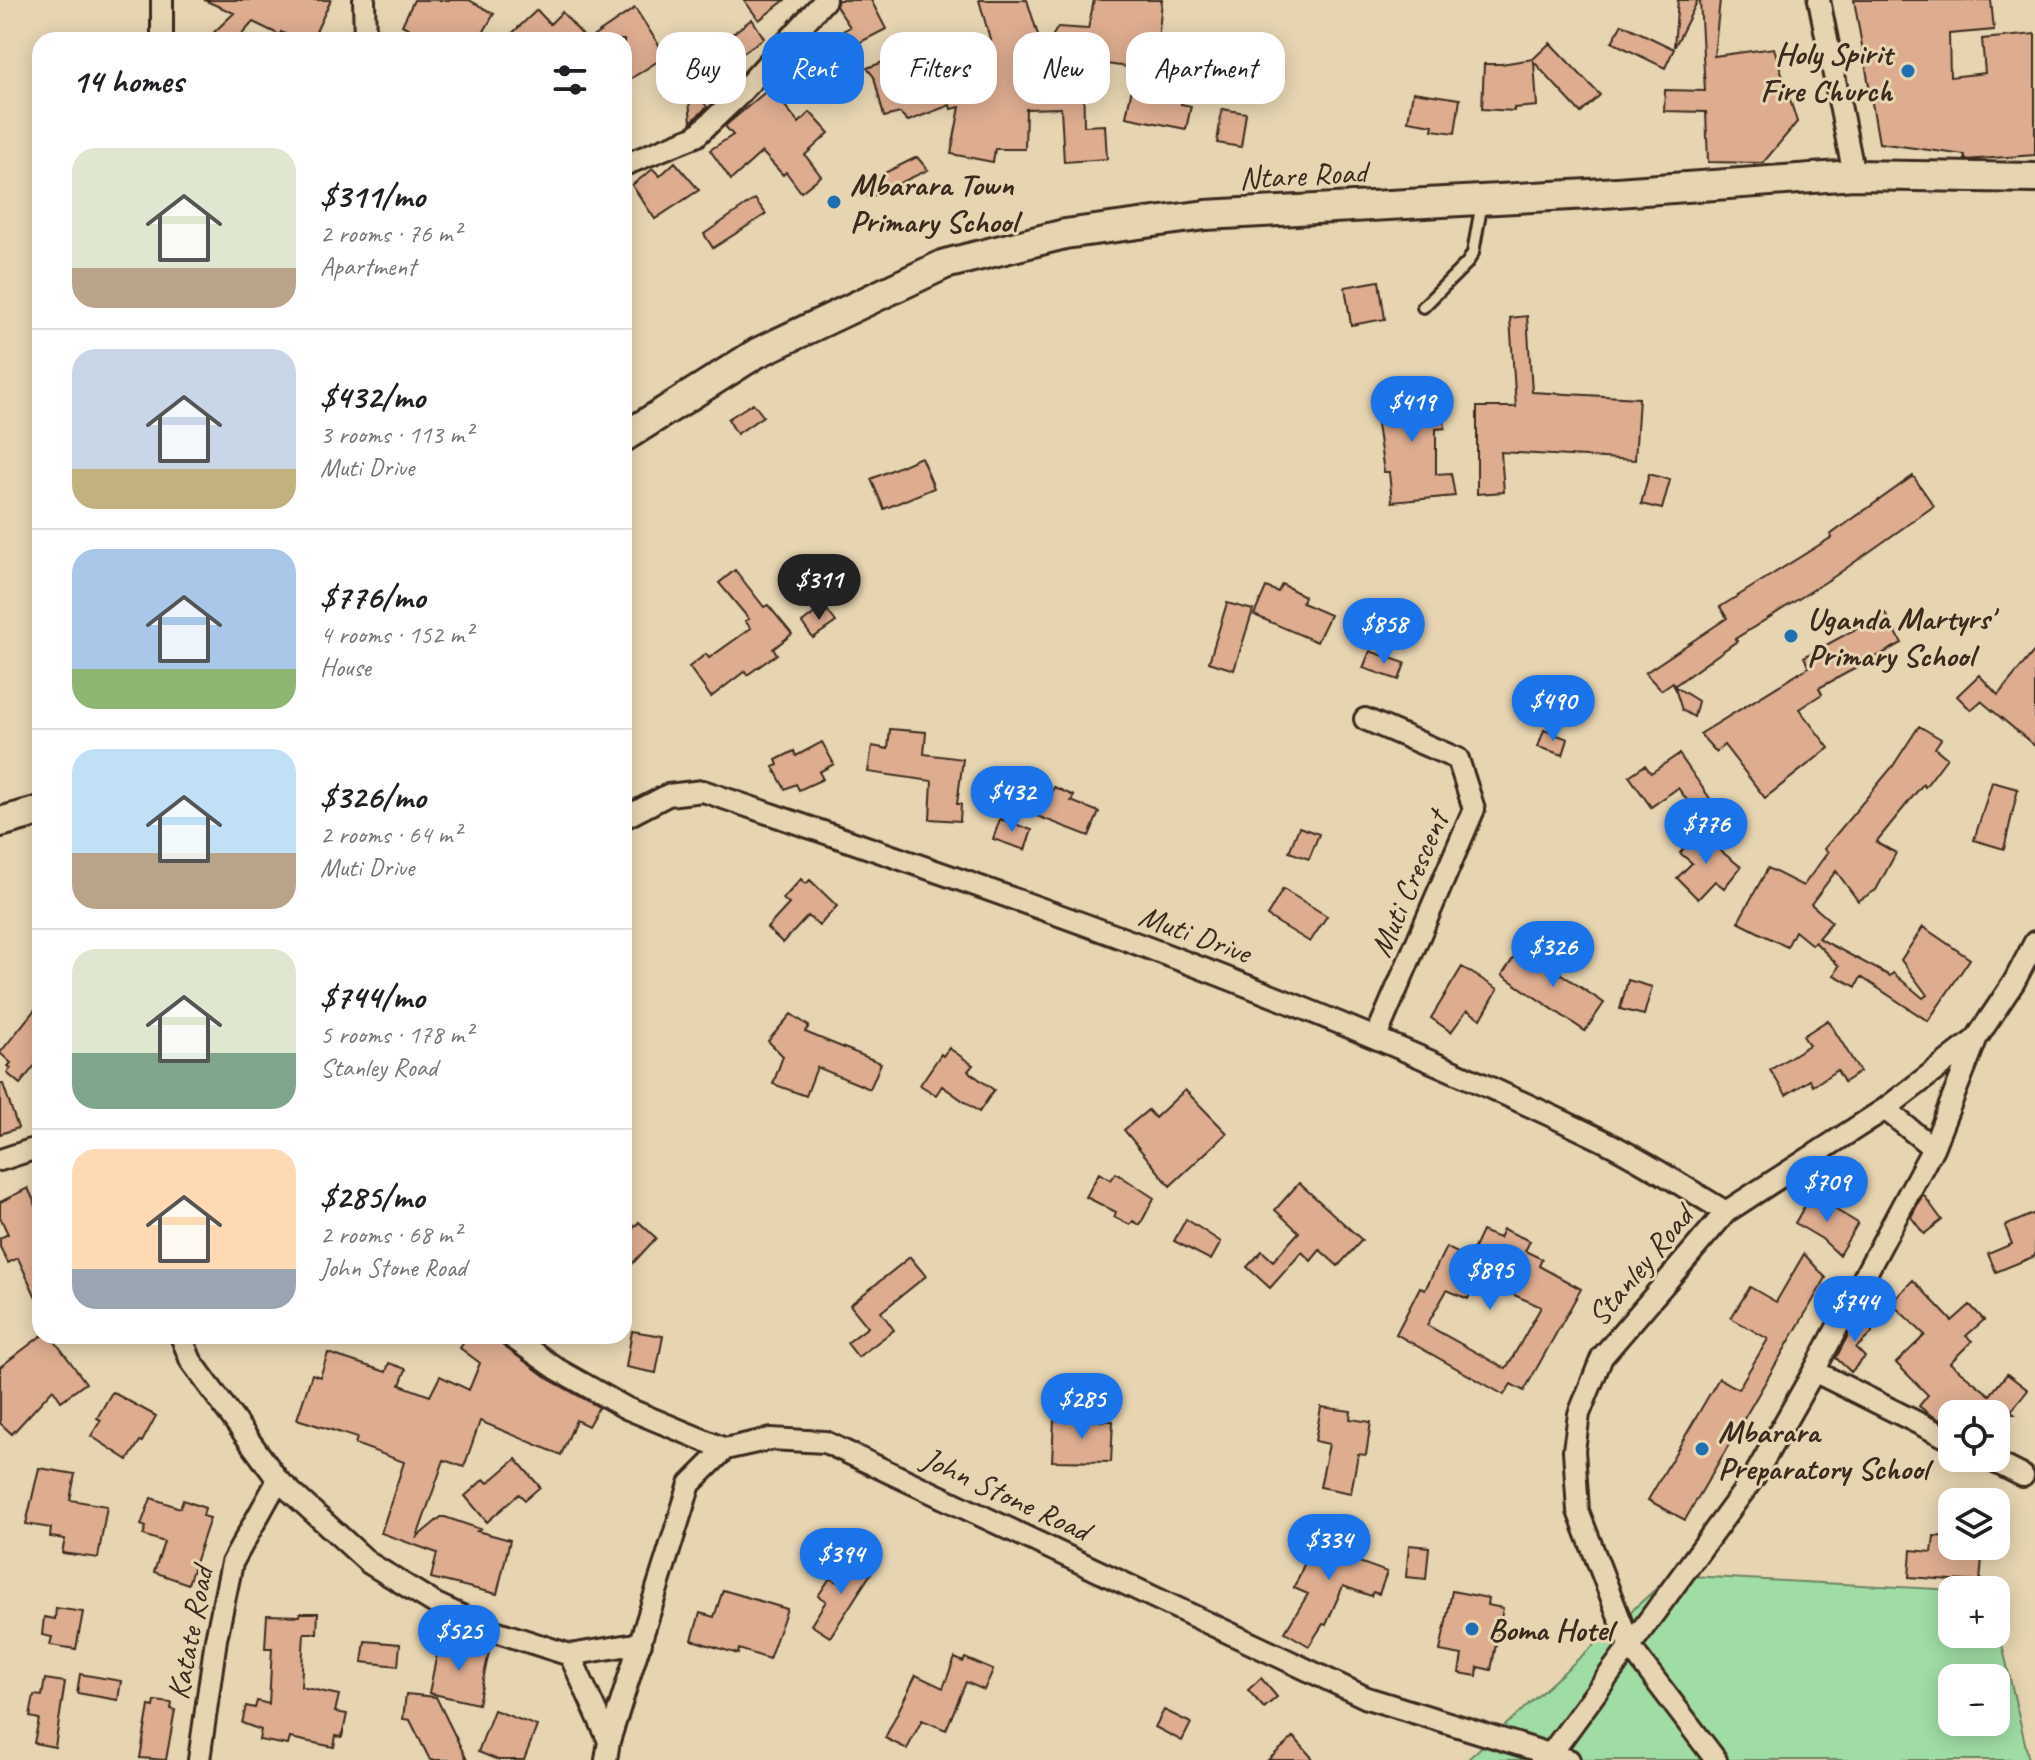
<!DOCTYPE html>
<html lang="en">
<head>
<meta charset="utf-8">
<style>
  :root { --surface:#fff; --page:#f6f6f6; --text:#202124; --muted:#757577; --line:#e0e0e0; --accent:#1a73e8 }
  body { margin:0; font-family:Caveat,sans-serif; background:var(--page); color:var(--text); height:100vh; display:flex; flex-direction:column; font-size:30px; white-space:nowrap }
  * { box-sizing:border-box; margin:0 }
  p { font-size:26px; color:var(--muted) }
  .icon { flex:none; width:44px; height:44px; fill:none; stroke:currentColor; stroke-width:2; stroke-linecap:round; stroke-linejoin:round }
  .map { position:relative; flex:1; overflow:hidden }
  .panel { position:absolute; left:32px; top:32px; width:600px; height:1312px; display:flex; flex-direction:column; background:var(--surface); border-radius:24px; box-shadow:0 4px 20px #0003 }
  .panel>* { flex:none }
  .hud { position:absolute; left:656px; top:32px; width:760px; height:72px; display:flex; gap:16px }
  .buttons { position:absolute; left:1938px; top:1400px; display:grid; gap:16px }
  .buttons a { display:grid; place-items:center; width:72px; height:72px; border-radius:16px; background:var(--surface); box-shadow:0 4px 20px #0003; font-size:40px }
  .price { position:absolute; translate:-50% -68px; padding:0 18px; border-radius:28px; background:var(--accent); color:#fff; font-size:26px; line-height:52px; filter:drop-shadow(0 2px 4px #0008) }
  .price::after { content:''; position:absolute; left:50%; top:48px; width:24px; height:18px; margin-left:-12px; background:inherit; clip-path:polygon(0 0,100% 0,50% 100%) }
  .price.current { background:#222; color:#fff }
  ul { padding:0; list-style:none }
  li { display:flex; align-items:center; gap:24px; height:200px; padding:0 40px }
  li+li { border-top:2px solid var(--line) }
  li span { display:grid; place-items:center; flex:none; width:224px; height:160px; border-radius:24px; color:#555 }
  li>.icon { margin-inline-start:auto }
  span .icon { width:96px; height:96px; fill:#fffc; stroke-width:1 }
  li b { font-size:34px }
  h2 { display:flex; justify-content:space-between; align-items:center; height:96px; padding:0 40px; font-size:34px }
  .pill { padding:0 28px; border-radius:24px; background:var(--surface); box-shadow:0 4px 20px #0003; font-size:28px; line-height:72px }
  .pill.current { background:var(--accent); color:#fff }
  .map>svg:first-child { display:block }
  .green { fill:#9fdda5; stroke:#6d8462; stroke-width:2; fill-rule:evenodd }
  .building { fill:#dead90; stroke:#3b2a1e; stroke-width:2; fill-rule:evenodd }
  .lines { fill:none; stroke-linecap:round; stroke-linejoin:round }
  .lane-casing { stroke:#3b2a1e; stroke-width:16 }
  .street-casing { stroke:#3b2a1e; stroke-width:26 }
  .secondary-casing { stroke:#3b2a1e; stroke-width:34 }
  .lane { stroke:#e7d5b2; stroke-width:10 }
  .street { stroke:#e7d5b2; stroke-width:20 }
  .secondary { stroke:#e7d5b2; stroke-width:28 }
  .poi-dot { fill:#1f6fb2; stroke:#e7d5b2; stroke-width:3 }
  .labels { text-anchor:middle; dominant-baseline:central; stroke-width:6; stroke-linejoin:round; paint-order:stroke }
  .poi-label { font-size:32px; font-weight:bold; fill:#3b2a1e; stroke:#e7d5b2; text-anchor:start }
  .street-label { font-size:32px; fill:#3b2a1e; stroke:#e7d5b2 }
</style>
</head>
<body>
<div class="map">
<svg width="2035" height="1760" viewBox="0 0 2035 1760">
  <rect width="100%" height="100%" fill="#e7d5b2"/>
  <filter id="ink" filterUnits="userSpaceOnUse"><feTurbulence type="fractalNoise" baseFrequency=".0125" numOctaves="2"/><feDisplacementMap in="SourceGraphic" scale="16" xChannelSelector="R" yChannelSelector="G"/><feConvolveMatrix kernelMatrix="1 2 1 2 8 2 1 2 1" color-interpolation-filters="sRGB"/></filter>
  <g filter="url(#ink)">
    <path class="green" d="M1671,1575L1957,1590H1952V1634H1996V1619L2029,1760H1467ZM1952,1678H1996V1722H1952Z"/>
    <path class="building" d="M204,0H331L312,40H297L281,32L280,35L253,22L237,40H206L234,13Z
      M414,0H469L494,14L479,40H430L402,25Z
      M744,0H785L759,20Z
      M838,0H871L886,29L851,47L843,31L850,27L836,6Z
      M979,0H1027L1043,51L1058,27L1088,29L1094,0H1162L1158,43L1192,49L1181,104L1191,106L1186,129L1126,117L1136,68L1083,61L1084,126L1105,125L1107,159L1064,162L1061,108L1026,109L1025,149H995L993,162L951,154L960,107L951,109L950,105L908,121L900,113L884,117L874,77L867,68L943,40L950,58L992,46Z
      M1678,0H1698L1675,46H1674Z
      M1700,0H1720L1714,56L1774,48L1797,122L1763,163L1708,162L1706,112L1664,111L1665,90L1705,91Z
      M1854,0H1991L1994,30L1949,34L1950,77L1985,73L1982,39L2035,34V155L1965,160V155L1879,143Z
      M635,8L666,56L624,83V40H588Z
      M537,10L550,24L562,12L587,40H505Z
      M752,19L764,38L737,57L721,35L732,34Z
      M1622,24L1674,49L1665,68L1612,42Z
      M1550,43L1600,95L1581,113L1534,62L1537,106L1514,108V111L1482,109L1484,64H1501L1533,59Z
      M687,78L707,107L691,122Z
      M770,88L799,123L810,112L829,133L805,155L821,176L801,192L786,172L783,175L762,152L731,180L710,150L733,135L725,126Z
      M1413,92L1460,99L1455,133L1432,130L1433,125L1408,121Z
      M1222,109L1246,113L1241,147L1217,143Z
      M917,157L928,170L868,198L862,184Z
      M675,162L699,190L655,219L632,185L653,169L660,176Z
      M755,199L766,214L713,248L704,234Z
      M1379,281L1385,319L1351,325L1345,287Z
      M1527,316L1532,392L1639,398L1635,460L1501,452L1504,492L1477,494V407H1516L1510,318Z
      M1439,386L1445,428L1436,429V474L1451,473L1455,496L1392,502L1389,472H1384L1373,397Z
      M753,403L763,416L737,434L728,419Z
      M921,457L934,488L884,509L871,479Z
      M1649,474L1670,480L1662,509L1641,504Z
      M1913,476L1934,506L1835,576L1735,639L1737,641L1674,686L1698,701L1694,717L1682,710L1673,682L1661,690L1645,673L1727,618L1720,607L1832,537L1830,535Z
      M735,570L764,607L768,605L792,634L773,649L777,654L747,675L745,671L711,697L689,667L706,654L709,658L751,628L745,621L749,619L719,583Z
      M1282,584L1304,596L1302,603L1330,615L1317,642L1254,615L1266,587L1278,592Z
      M1227,603L1253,610L1234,670L1209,662Z
      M824,606L836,622L813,638L802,623Z
      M1885,613L1902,643L1819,688L1822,694L1799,709L1829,748L1765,798L1724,745L1716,752L1700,734L1809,667L1804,657Z
      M2035,650V746L1981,701L1971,710L1957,696L1979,675L1998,695Z
      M1370,651L1405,663L1399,680L1363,668Z
      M1919,726L1941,739L1935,748L1947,758L1925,787L1923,784L1876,842L1896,853L1876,890L1858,901L1836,871L1811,904L1832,922L1818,938L1890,976L1893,973L1923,998L1927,995L1901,960L1923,927L1970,959L1928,1021L1861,977L1856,987L1834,975L1839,966L1815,942L1812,945L1795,931L1787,947L1738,922L1768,868L1803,886L1828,852L1824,849L1893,766Z
      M890,729L926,732L924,754L963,759L957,804H961L960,821L930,819L932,781L868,772L872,746L888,749Z
      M1544,730L1568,739L1563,755L1538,747Z
      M822,742L834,764L819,772L823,779L799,790L796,784L785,789L773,767L778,765L776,760L794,751L796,756Z
      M1679,754L1711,800L1695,811L1678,788L1651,807L1629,776L1645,765L1651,773Z
      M1992,782L2018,789L2004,849L1974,840Z
      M1054,787L1074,796L1071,801L1099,812L1089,836L1029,813L1039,789L1051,794Z
      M1000,819L1032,830L1025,850L993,839Z
      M1299,827L1319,834L1309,859L1289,852Z
      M1697,832L1741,867L1724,888L1715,881L1698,899L1677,878L1692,863L1680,853Z
      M801,879L806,884L810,880L837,906L819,926L808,916L783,943L767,928L789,904L783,899Z
      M1283,889L1327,916L1310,942L1267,916Z
      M1521,947L1604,1003L1585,1031L1502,975Z
      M1462,967L1498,989L1481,1019L1467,1010L1451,1032L1431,1018Z
      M1628,980L1652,987L1644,1015L1620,1009Z
      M40,1003V1059L20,1084L7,1073L11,1068L8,1066L11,1063L0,1053Z
      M791,1014L809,1026L805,1032L881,1063L870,1089L817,1067L806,1096L773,1084L783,1056L768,1041Z
      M1828,1020L1860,1072L1844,1082L1837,1070L1813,1086L1810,1080L1786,1095L1770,1070L1809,1045L1803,1036Z
      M949,1048L973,1065L968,1071L994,1090L979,1112L942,1086L936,1095L920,1085L941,1054L943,1056Z
      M0,1084H3L18,1128L0,1134Z
      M1185,1090L1227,1133L1170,1186L1124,1130L1148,1110L1155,1118Z
      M1099,1173L1111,1180L1116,1173L1154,1198L1140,1225L1133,1221L1130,1225L1114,1217L1116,1212L1086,1197Z
      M1299,1183L1362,1240L1338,1266L1320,1250L1311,1261L1302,1252L1270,1288L1247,1267L1262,1251L1273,1261L1299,1232L1275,1210Z
      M28,1188L40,1214V1306L18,1258L8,1263L0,1247V1238L8,1234L0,1217V1202Z
      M1923,1194L1942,1220L1924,1234L1911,1217Z
      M1811,1195L1858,1223L1839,1255L1822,1239L1795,1223Z
      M2035,1213V1256L1996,1272L1988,1254L2012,1244L2005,1226Z
      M1186,1219L1221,1242L1211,1260L1174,1241Z
      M639,1222L656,1238L624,1273V1238Z
      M1503,1229L1530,1241L1525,1251L1542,1259L1539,1266L1581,1289L1524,1391L1511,1384L1504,1395L1396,1334L1420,1287L1425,1290L1446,1247L1469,1259L1482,1231L1499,1238ZM1477,1278L1541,1307L1506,1369L1427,1325L1447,1290L1468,1299Z
      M1804,1254L1826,1278L1685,1520L1648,1500L1719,1378L1738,1389L1768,1339L1731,1318L1750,1287L1776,1302Z
      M910,1257L926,1276L881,1312L894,1330L858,1357L847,1343L868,1327L850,1305Z
      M1913,1280L1952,1321L1970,1305L1984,1320L1966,1336L1972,1341L1950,1363L1990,1395L2007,1374L2028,1390L2012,1410L2006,1405L2004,1407L2014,1414H1952V1423L1945,1418L1942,1421L1929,1414L1919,1406L1928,1395L1896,1363L1925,1335L1891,1303Z
      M1858,1316H1863L1872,1326V1333L1856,1348L1865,1357L1851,1372L1836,1358Z
      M632,1331L663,1336L656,1373L626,1367Z
      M41,1336H51L86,1383L61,1401L53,1389L12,1434L0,1423V1367Z
      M468,1336H491L550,1380L599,1407L588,1426L576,1420L561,1455L480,1421L464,1467L444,1460L417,1537L441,1517H445L480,1529L477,1531L510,1540L497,1594L431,1578L437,1553L381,1533L404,1462L355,1444L357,1438L297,1419L312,1374L320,1377L328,1353L386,1372L389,1363L406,1369L400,1385L430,1396L440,1376L469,1390L480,1363L460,1348Z
      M112,1392L156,1416L142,1442L140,1441L128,1460L91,1436L101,1420L97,1418Z
      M1321,1407L1351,1411L1350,1419L1371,1422L1366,1455L1358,1454L1351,1493L1320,1487L1329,1444L1315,1441Z
      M1054,1420L1113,1421L1111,1462L1052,1461Z
      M516,1459L540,1487L525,1500L519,1494L487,1522L465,1496L484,1479L488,1483Z
      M39,1468L75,1474L70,1500L107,1506L98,1558L62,1553L65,1539L50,1537L51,1528L26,1524Z
      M151,1498L180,1508L183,1500L205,1508L203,1516L210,1518L188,1584L154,1572L164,1542L143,1535L146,1527L141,1525Z
      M1321,1524L1348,1535L1344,1544L1352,1547L1348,1558L1387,1572L1379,1594L1373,1592L1371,1596L1343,1586L1326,1625L1323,1624L1309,1646L1285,1632L1308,1594L1294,1588Z
      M1934,1536L1952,1537V1546H1983L1980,1582L1909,1577L1911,1550L1932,1552Z
      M1409,1545L1429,1547L1426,1579L1406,1577Z
      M854,1557L873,1570L830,1637L811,1625L826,1601L818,1596L830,1578L837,1582Z
      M723,1590L787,1609L769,1659L739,1649L738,1654L692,1640L700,1613L714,1617Z
      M1452,1591L1488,1598L1487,1605L1503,1608L1491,1670L1478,1667L1477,1676L1459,1673L1462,1655L1440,1651Z
      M56,1608L83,1612L76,1649L50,1645L52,1637L42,1635L44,1617L55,1619Z
      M300,1613H318L317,1633H304L301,1687L339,1695L335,1712L347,1714L342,1737L336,1736L334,1747L290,1738L288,1745L259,1740L261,1730L242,1723L246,1706L255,1708L257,1701L269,1704L272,1648H265L267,1615L300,1616Z
      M365,1641L400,1644L398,1666L362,1662Z
      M450,1644L489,1652L478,1704L429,1693L438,1649L449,1651Z
      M955,1658L963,1662L965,1658L993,1670L984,1690L966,1682L946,1730L922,1720L907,1749L885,1738L916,1675L943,1688Z
      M80,1674L121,1681L118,1700L77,1693Z
      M1261,1678L1277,1697L1264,1708L1248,1690Z
      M45,1679L65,1682L55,1747L34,1743L39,1719L30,1717L34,1695L42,1696Z
      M406,1694L436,1697L467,1760H430L410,1720L403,1719Z
      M155,1701L172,1703L171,1709L175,1710L166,1760L140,1758L149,1706L154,1707Z
      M494,1710L537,1726L524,1760H498L478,1752Z
      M1164,1710L1191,1723L1182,1741L1155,1727Z
      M1294,1737L1314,1760H1268Z"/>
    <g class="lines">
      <g class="lane-casing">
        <path id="lane" d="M1423,307L1467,263L1473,253L1482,202"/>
      </g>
      <g class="street-casing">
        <path id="street" d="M364,0L365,40
          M1819,0L1854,175
          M162,40V0
          M624,165L696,136L736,98L825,0
          M1365,719L1458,759L1474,809L1376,1037
          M624,818L668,795L703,791C1006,894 1311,999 1600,1139C1643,1160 1684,1187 1726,1212
          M1885,1109L1933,1148
          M0,1160L40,1147
          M181,1336L191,1361L278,1480L369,1563L436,1604L495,1631L570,1655L641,1643
          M510,1336L557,1369L626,1408L725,1449
          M1814,1371L1952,1440
          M1987,1458L2023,1476
          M570,1655L609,1741
          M199,1760L216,1639L232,1563L278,1480
          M606,1760L609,1741L690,1484L725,1449L770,1439L825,1442L1367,1698L1569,1760
          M1541,1760L1550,1755L1754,1477L1814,1371L1933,1148L1975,1042
          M1716,1760L1631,1648L1578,1511L1574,1450L1579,1414L1602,1357L1726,1212L1885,1109L1976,1039L2014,982L2035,942"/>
      </g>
      <g class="secondary-casing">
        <path id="secondary" d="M624,437L757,353L945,264L1065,234L1206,215L1589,194L1854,175L2035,178
          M0,822L40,811"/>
      </g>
      <use href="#lane" class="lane"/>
      <use href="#street" class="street"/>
      <use href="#secondary" class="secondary"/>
    </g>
  </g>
  <g class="poi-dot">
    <circle cx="1908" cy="71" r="8"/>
    <circle cx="834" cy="202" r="8"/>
    <circle cx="1791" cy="636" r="8"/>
    <circle cx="1702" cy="1449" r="8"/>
    <circle cx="1472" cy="1629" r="8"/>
  </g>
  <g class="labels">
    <g class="poi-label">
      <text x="1892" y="53" text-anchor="end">Holy Spirit<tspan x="1892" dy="37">Fire Church</tspan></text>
      <text x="850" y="184">Mbarara Town<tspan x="850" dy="37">Primary School</tspan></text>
      <text x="1807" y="618">Uganda Martyrs'<tspan x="1807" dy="37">Primary School</tspan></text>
      <text x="1718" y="1431">Mbarara<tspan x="1718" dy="37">Preparatory School</tspan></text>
      <text x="1488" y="1629">Boma Hotel</text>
    </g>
    <g class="street-label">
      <text transform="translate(1303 175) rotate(-3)">Ntare Road</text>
      <text transform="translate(1409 884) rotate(-67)">Muti Crescent</text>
      <text transform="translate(1195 934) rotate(20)">Muti Drive</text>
      <text transform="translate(1640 1266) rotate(-50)">Stanley Road</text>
      <text transform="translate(1006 1494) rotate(25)">John Stone Road</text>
      <text transform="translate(190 1633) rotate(-79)">Katate Road</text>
    </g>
  </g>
</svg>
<div class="buttons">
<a><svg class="icon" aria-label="locate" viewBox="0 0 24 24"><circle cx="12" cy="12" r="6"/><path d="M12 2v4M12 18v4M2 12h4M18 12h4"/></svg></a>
<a><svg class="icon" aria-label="layers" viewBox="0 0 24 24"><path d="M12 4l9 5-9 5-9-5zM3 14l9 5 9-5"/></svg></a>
<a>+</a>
<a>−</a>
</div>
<b class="price" style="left:1412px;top:444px">$419</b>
<b class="price current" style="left:819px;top:622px">$311</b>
<b class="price" style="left:1384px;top:666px">$858</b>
<b class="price" style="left:1553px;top:743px">$490</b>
<b class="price" style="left:1012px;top:834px">$432</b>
<b class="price" style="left:1706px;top:866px">$776</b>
<b class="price" style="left:1553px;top:989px">$326</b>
<b class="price" style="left:1827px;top:1224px">$709</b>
<b class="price" style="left:1490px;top:1312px">$895</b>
<b class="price" style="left:1855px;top:1344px">$744</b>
<b class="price" style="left:1082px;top:1441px">$285</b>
<b class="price" style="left:1329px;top:1582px">$334</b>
<b class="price" style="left:841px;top:1596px">$394</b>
<b class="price" style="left:459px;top:1673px">$525</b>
<div class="hud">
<a class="pill">Buy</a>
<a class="pill current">Rent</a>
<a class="pill">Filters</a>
<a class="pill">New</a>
<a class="pill">Apartment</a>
</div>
<section class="panel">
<h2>14 homes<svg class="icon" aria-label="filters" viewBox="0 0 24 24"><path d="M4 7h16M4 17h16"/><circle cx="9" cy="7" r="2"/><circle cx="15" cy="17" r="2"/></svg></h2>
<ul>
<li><span style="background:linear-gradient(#dfe7d0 75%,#b9a48a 0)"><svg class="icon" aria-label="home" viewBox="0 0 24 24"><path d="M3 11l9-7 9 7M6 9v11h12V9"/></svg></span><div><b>$311/mo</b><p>2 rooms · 76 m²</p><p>Apartment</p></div></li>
<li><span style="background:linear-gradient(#c9d6e8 75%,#c2b280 0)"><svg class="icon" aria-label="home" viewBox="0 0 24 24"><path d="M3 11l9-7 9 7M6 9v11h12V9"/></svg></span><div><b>$432/mo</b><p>3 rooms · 113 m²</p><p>Muti Drive</p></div></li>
<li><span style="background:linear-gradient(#a9c7e8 75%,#8fb573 0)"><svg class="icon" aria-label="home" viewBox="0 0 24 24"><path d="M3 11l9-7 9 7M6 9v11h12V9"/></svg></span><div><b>$776/mo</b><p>4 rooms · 152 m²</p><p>House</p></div></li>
<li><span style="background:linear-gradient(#bfe0f5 65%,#b9a48a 0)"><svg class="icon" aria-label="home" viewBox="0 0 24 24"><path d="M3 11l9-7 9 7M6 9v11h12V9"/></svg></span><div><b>$326/mo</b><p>2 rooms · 64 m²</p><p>Muti Drive</p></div></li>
<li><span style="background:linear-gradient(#dfe7d0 65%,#7fa58c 0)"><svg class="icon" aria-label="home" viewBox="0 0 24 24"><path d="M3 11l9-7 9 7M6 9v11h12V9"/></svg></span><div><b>$744/mo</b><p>5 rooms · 178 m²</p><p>Stanley Road</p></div></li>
<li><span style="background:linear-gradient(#ffd9b3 75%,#9aa5b1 0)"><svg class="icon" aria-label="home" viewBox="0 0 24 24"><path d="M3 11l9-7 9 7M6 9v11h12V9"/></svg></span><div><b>$285/mo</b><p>2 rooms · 68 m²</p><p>John Stone Road</p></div></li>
</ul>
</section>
</div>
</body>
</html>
